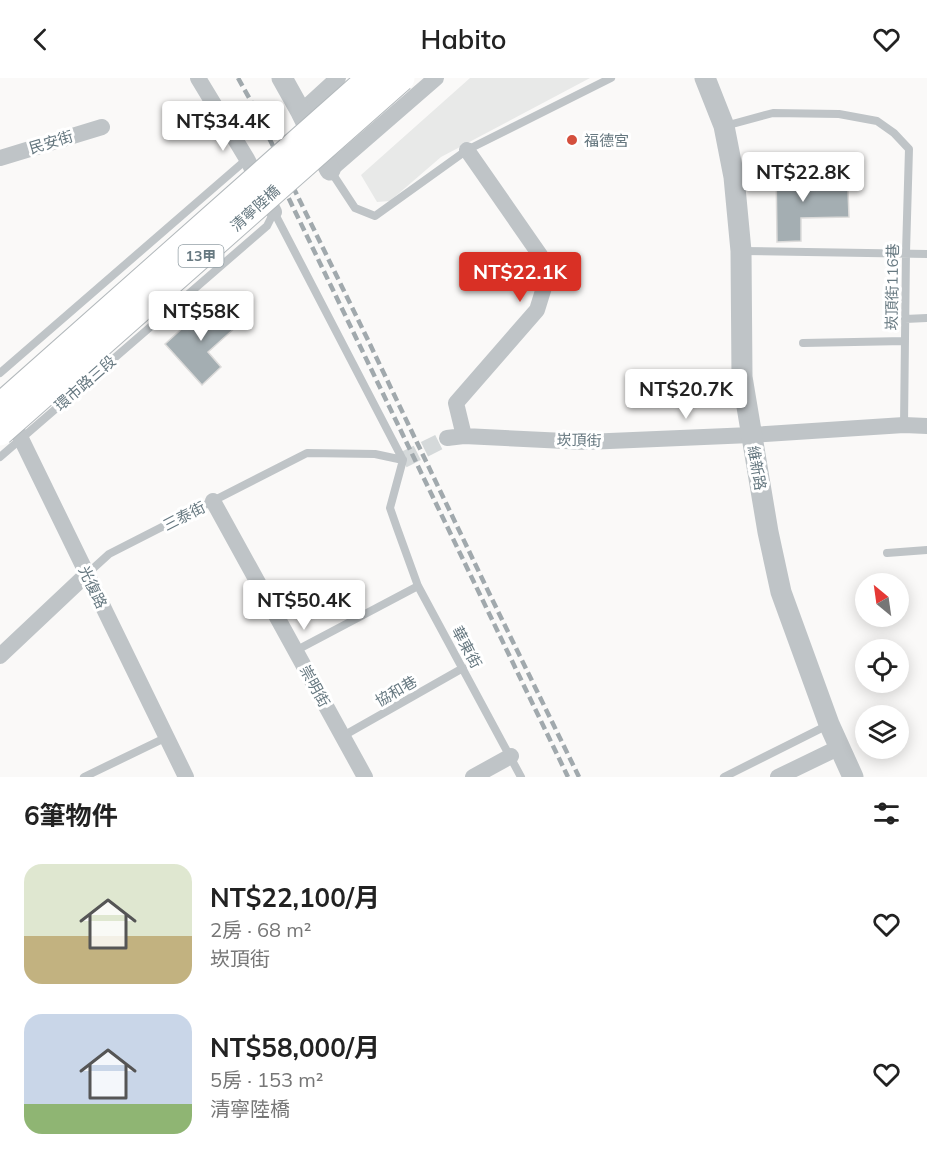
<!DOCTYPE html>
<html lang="zh-TW">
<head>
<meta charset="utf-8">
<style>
  :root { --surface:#fff; --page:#f6f6f6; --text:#222; --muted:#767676; --accent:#d93025 }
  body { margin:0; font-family:Mulish,"Noto Sans TC",sans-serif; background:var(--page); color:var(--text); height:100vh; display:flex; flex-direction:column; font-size:22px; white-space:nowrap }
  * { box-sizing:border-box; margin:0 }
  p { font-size:20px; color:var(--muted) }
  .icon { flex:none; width:33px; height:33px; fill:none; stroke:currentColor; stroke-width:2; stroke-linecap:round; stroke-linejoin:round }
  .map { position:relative; height:699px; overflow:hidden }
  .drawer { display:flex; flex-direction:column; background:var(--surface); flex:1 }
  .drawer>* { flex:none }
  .needle { width:39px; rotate:331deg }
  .controls { position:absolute; left:855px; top:495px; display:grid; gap:12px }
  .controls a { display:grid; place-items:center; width:54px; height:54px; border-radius:50%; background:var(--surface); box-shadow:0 3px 15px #0003; font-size:30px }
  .price { position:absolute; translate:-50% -51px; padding:0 14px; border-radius:6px; background:#fff; color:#222; font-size:20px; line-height:39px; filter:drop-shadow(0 2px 3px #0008) }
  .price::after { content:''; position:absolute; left:50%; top:36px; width:18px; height:14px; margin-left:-9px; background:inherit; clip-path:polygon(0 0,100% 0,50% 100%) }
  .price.active { background:var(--accent); color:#fff }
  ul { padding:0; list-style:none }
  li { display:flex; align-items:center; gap:18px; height:150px; padding:0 24px }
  li span { display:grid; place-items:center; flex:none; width:168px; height:120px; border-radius:18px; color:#555 }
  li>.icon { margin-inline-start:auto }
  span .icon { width:72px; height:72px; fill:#fffc; stroke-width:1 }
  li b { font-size:26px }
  h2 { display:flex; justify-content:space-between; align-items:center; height:72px; padding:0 24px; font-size:26px }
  header { display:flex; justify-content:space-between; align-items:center; height:78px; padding:0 24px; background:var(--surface); font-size:27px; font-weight:600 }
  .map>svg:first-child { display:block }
  .built { fill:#e8e9e8 }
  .building { fill:#a4aeb2; stroke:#dcdbda; stroke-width:1.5 }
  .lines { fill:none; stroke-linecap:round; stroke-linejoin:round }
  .minor-tunnel { stroke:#d5d9da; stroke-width:16; stroke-dasharray:16 8; stroke-linecap:butt }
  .service { stroke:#bfc4c7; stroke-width:8 }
  .minor { stroke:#bfc4c7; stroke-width:16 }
  .tertiary { stroke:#bfc4c7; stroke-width:21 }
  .rail { stroke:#a1a9ad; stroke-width:4.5; stroke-dasharray:9 4.5; stroke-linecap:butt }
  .primary-bridge-casing { stroke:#b3b9bc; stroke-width:29; stroke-linecap:butt }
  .primary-bridge { stroke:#fff; stroke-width:27 }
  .poi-dot { fill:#d44f3d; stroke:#fff; stroke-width:2 }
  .labels { text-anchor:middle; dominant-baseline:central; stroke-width:6; stroke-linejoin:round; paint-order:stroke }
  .shield { fill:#fff; stroke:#94a0a6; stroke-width:1.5 }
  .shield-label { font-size:14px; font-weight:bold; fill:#667880 }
  .poi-label { font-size:15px; fill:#667880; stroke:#fff; text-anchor:start }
  .street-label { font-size:15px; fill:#667880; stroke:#fff }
</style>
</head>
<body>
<header><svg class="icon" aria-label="back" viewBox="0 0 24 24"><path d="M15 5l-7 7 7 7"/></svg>Habito<svg class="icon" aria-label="heart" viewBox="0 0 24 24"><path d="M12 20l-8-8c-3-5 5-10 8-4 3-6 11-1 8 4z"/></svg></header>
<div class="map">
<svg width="927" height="699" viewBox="0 0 927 699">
  <rect width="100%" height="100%" fill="#faf9f8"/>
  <path class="built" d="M470,0H590L441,79L390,123L377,124L361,97Z"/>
  <path class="building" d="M776,87H801V112H848L849,139L801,140V163L777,164Z
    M212,223L236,249L208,274L221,289L202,307L165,266Z"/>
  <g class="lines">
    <path class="minor-tunnel" d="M403,382L447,360"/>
    <path class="service" d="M725,48L773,35L839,36L877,43L894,55L909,71L906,174L904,347
      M330,92L355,130L375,138L467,72L611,0
      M274,134L403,382L390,430L397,450L418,508L521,699
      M742,173L927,176
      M905,241L927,240
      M803,265L905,263
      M0,295L247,81
      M0,379L267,148L274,134
      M887,475L927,472
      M87,496L109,476L307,375L375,376L403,382
      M295,573L418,508
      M343,658L463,590
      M84,699L167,659
      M724,699L828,647"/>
    <path class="minor" d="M198,0L247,81L274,134
      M301,34L338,0
      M0,80L102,49
      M330,92L436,0
      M9,336L186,699
      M464,358L456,325L537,232L546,203L540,177L467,72
      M447,360L464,358L586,364L751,357L904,347L927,348
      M213,423L365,699
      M0,578L87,496
      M473,699L511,678
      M778,699L838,670"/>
    <path class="tertiary" d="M282,0L301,34L330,92
      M705,0L724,48L734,99L741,173L742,299L768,454L781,514L829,646L853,699"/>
    <path class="rail" d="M238,0L252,25L367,260L490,517L579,699
      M277,96L568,699"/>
    <g class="primary-bridge-casing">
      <path id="primary-bridge" d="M0,329L371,0
        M0,354L401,0"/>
    </g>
    <use href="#primary-bridge" class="primary-bridge"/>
  </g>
  <circle class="poi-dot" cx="572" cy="62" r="6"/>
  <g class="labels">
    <rect class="shield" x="178.5" y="167" width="45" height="22" rx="4.5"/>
    <g class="shield-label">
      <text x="201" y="178">13甲</text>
    </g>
    <g class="poi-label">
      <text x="584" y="62">福德宮</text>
    </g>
    <g class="street-label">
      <text transform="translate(51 64) rotate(-17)">民安街</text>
      <text transform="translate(255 130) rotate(-42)">清寧陸橋</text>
      <text transform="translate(892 209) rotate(-89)">崁頂街116巷</text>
      <text transform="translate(85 305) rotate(-41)">環市路三段</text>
      <text transform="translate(579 362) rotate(1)">崁頂街</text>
      <text transform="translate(757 390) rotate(80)">維新路</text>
      <text transform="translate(184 438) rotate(-27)">三泰街</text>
      <text transform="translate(93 509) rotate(64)">光復路</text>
      <text transform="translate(467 569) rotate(62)">華東街</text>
      <text transform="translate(315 608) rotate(61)">崇明街</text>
      <text transform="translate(396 613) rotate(-30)">協和巷</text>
    </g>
  </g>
</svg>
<div class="controls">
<a><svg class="needle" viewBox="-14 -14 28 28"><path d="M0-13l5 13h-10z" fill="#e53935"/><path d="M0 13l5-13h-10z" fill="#767676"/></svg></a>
<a><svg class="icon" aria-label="locate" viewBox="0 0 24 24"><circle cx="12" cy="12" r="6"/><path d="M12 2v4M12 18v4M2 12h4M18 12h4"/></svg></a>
<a><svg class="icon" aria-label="layers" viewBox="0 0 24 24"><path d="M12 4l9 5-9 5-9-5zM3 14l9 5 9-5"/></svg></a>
</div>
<b class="price" style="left:223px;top:74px">NT$34.4K</b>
<b class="price" style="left:803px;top:125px">NT$22.8K</b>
<b class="price active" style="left:520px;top:225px">NT$22.1K</b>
<b class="price" style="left:201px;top:264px">NT$58K</b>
<b class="price" style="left:686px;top:342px">NT$20.7K</b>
<b class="price" style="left:304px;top:553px">NT$50.4K</b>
</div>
<section class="drawer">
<h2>6筆物件<svg class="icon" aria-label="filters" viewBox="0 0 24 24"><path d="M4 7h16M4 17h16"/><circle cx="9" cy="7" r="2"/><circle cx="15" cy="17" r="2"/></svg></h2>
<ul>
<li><span style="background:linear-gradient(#dfe7d0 60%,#c2b280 0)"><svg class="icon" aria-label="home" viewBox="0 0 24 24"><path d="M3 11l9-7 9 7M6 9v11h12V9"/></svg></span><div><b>NT$22,100/月</b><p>2房 · 68 m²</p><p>崁頂街</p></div><svg class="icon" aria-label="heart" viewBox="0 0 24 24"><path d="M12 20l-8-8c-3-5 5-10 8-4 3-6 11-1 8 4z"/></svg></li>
<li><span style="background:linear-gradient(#c9d6e8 75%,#8fb573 0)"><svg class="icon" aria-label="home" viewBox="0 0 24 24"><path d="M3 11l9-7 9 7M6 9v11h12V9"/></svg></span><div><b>NT$58,000/月</b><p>5房 · 153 m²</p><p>清寧陸橋</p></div><svg class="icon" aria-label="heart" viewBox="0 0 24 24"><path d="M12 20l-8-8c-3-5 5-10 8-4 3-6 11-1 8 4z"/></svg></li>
</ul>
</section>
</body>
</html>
